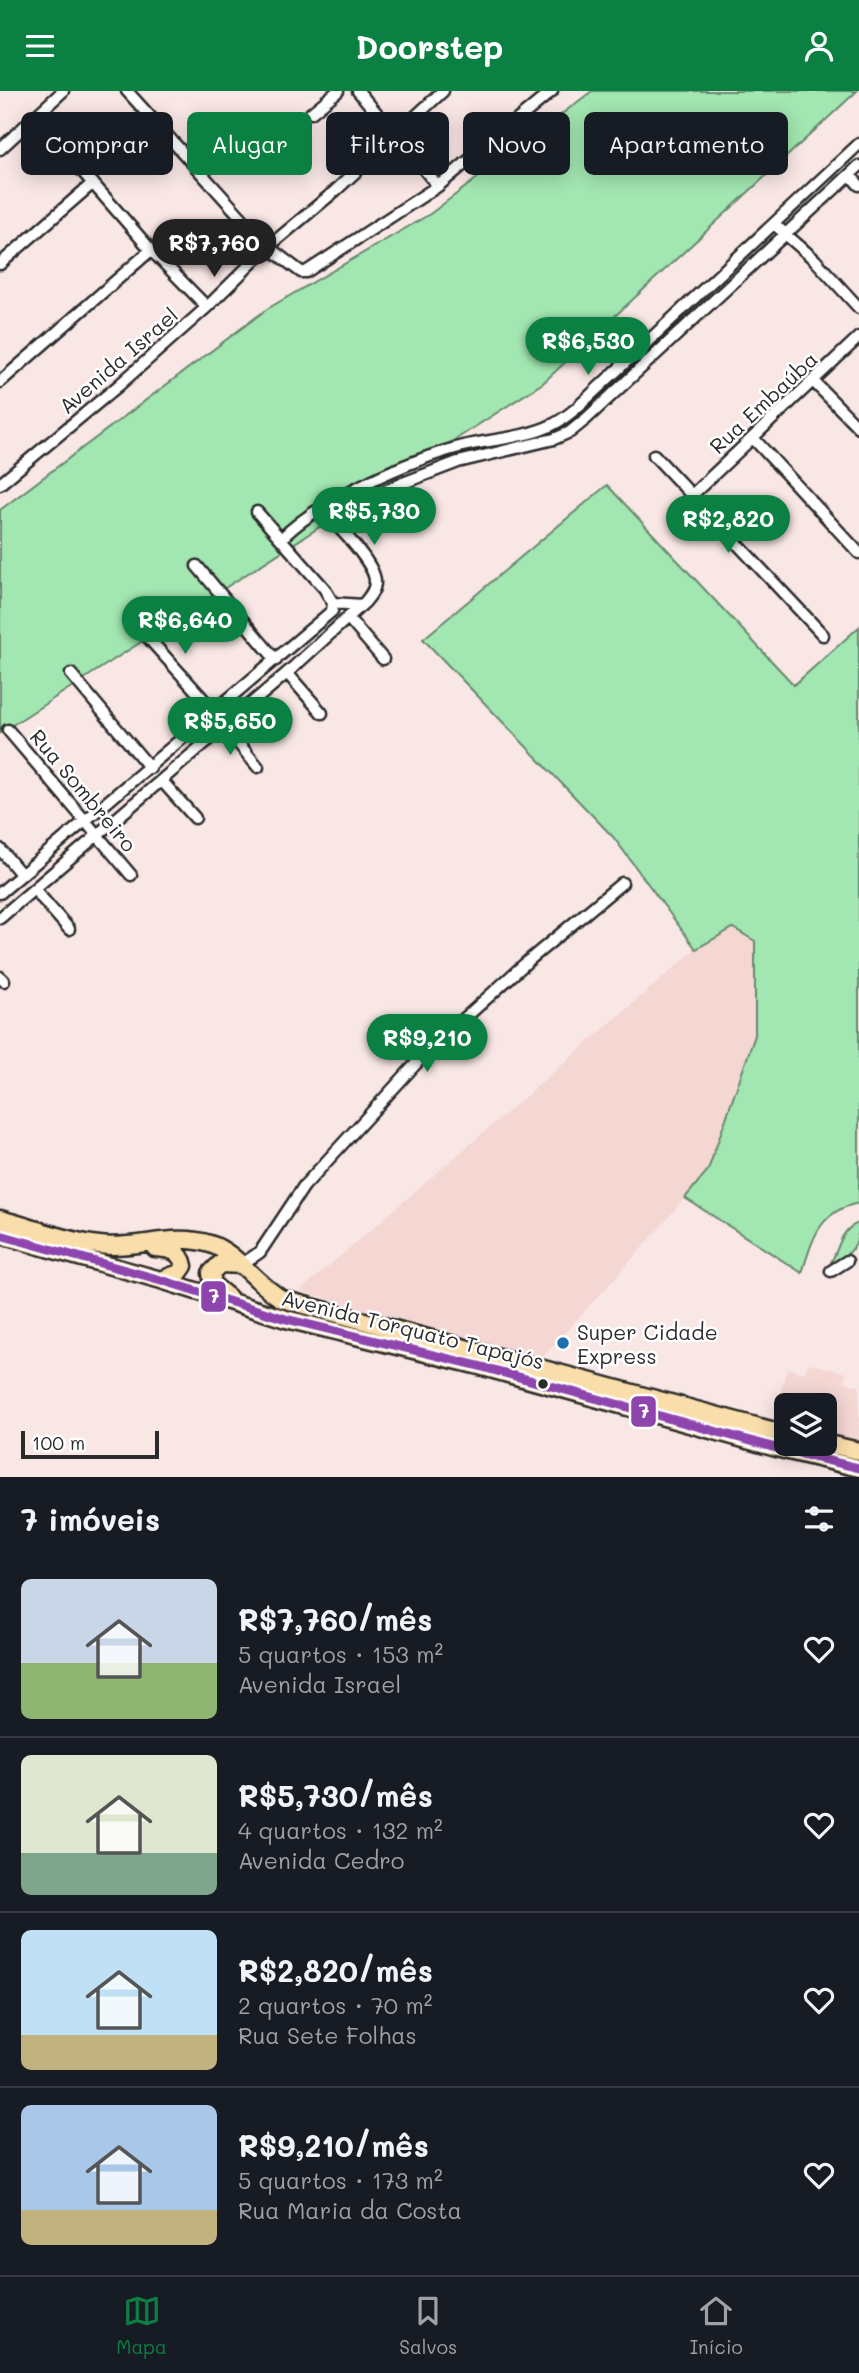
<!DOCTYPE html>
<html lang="pt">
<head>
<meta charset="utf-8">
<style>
  :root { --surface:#171b24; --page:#242831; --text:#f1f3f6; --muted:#9ea1a6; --line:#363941; --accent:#0b8043 }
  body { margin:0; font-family:Mali,sans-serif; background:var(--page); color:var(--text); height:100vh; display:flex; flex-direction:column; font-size:26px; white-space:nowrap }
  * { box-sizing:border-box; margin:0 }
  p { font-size:23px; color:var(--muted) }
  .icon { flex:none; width:38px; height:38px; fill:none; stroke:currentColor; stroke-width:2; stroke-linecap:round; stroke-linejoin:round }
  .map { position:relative; height:1386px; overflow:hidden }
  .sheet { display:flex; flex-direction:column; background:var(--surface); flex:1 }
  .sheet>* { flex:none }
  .guide { position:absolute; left:21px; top:21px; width:817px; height:63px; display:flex; gap:14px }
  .controls { position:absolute; left:774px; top:1302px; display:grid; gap:14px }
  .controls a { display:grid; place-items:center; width:63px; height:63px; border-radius:10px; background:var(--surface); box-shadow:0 4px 18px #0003; font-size:35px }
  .scale { position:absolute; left:21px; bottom:18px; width:138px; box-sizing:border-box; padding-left:7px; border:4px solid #2b2b2b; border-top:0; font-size:19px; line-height:24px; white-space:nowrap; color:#2b2b2b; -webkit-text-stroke:5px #fff; paint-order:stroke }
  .price { position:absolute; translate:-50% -60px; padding:0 16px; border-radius:24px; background:var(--accent); color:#fff; font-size:23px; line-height:46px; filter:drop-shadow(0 2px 4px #0008) }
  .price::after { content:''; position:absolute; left:50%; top:42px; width:21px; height:16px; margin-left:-10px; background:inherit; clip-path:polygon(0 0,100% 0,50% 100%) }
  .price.current { background:#222; color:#fff }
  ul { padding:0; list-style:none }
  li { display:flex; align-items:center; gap:21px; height:175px; padding:0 21px }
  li+li { border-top:2px solid var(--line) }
  li span { display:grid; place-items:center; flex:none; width:196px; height:140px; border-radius:10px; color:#555 }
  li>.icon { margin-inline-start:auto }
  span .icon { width:84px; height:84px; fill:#fffc; stroke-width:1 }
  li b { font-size:30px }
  h2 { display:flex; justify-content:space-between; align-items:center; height:84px; padding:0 21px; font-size:30px }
  .tag { padding:0 24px; border-radius:10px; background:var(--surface); box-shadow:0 4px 18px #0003; font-size:24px; line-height:63px }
  .tag.current { background:var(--accent); color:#fff }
  header { display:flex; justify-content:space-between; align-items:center; height:91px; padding:0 21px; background:var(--accent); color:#fff; font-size:32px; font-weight:800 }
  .tab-bar { display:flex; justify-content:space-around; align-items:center; height:98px; border-top:2px solid var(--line); background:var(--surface); font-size:19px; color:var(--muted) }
  .tab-bar a { display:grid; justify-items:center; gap:4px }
  .tab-bar .current { color:var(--accent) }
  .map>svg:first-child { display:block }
  .built { fill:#f4d6d3 }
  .green { fill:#a2e6b1; stroke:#66886e; stroke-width:2 }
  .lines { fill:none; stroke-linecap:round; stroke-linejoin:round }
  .minor-casing { stroke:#2b2b2b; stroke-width:15 }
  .trunk-casing { stroke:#2b2b2b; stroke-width:21 }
  .minor { stroke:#fff; stroke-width:10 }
  .trunk { stroke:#f9deab; stroke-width:16 }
  .bus-1-casing { stroke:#fff; stroke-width:14 }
  .bus-1 { stroke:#8e44ad; stroke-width:9 }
  .poi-dot { fill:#1f6fb2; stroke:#fff; stroke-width:2.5 }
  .bus-dot { fill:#2b2b2b; stroke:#fff; stroke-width:2.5 }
  .labels { text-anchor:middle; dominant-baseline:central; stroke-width:5; stroke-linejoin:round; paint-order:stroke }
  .street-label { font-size:21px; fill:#2b2b2b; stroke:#fff }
  .poi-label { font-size:21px; fill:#2b2b2b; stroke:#fff; text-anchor:start }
  .line-badge { stroke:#fff; stroke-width:2.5 }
  .badge-label { font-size:19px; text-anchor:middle; font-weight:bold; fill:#fff }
</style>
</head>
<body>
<header><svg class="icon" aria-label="menu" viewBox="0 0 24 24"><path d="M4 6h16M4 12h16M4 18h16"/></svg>Doorstep<svg class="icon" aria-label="person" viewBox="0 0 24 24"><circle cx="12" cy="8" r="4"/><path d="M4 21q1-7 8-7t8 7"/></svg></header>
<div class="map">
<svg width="859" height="1386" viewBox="0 0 859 1386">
  <rect width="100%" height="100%" fill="#f9e7e5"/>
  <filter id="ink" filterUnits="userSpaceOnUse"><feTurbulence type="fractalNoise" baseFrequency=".0143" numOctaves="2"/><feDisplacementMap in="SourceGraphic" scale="14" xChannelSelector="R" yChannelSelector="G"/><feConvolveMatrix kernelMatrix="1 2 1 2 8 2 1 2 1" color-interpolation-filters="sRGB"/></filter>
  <g filter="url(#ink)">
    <path class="built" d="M733,837L755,850V944L708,1079L653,1145L541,1268L300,1200L696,858Z
      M808,1272L846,1282L844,1291L859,1295V1353L824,1344V1314H786V1334L773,1330L787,1277L805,1282Z"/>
    <path class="green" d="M592,0H857L543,292L0,642V419L267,218L430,123Z
      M607,394L794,594L859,536V1112C819,1120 813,1147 802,1182L685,1107L708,1079L755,944V850L733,837L696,858L614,747L423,548Z
      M859,1132C859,1155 852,1162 832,1174L831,1171C840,1156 840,1138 859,1132Z"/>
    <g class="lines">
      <g class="minor-casing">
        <path id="minor" d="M127,0L268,156L301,181H306L438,95L552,0
          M358,0L438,95
          M311,22L338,0
          M35,26L151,159L207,216
          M0,58L63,0
          M850,84L859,94
          M774,133L815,169L859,217
          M0,173L93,92
          M813,290L859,337
          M0,291L151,159
          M753,347L859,462
          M654,364L823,544
          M0,393L118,295L207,216L268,156L335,100L443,0
          M693,403L859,246
          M339,435V430L358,413L398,394L458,371L554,348L570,341L586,328L859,75
          M282,447C321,408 409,369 463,355C489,349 529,346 552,334C569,326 584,310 598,297L859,53
          M197,475L276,569
          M333,512L362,514
          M349,528L383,568
          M133,530L215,621
          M287,582L322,622
          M71,583L150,677
          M225,636L258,676
          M8,639L131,784
          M162,690L195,727
          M0,758L21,783
          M34,798L69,838
          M0,802L332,520L333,512L324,497L257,421
          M0,827L287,582L365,511C370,505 375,499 375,491C376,473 333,428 318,419
          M0,886L4,890
          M241,1174L260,1161L304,1095L424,964L528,870L622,792
          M831,1180L847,1170"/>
      </g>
      <g class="trunk-casing">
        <path id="trunk" d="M0,1128C31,1136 67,1150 99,1154C136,1159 173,1141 210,1153C236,1161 256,1193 282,1208L786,1343
          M0,1144L161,1189L286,1228L479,1275L776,1357L859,1377
          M155,1157C169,1158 181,1159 184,1175L179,1182L161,1189
          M229,1207L213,1194L211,1182L220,1173L241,1174
          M824,1352L859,1360"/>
      </g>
      <use href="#minor" class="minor"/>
      <use href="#trunk" class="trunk"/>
      <g class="bus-1-casing">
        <path id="bus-1" d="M0,1144L161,1189L286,1228L479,1275L776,1357L859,1377"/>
      </g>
      <use href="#bus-1" class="bus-1"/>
    </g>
  </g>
  <circle class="poi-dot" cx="563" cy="1252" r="7"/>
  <circle class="bus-dot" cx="543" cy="1293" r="6"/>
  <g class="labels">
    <g class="street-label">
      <text transform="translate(118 269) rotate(-41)">Avenida Israel</text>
      <text transform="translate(763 311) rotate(-43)">Rua Embaúba</text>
      <text transform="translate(84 699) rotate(50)">Rua Sombreiro</text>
      <text transform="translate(413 1238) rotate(14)">Avenida Torquato Tapajós</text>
    </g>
    <g class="poi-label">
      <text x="577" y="1240">Super Cidade<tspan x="577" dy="24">Express</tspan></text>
    </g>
  </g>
  <g class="line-badge">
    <rect x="200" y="1189" width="27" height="33" rx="7" fill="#8e44ad"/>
    <rect x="630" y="1304" width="27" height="33" rx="7" fill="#8e44ad"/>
  </g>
  <g class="badge-label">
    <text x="214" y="1212">7</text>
    <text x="644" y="1327">7</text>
  </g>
</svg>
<div class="controls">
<a><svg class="icon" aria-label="layers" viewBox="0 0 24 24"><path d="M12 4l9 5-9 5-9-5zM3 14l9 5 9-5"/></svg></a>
</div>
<div class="scale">100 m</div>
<b class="price current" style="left:214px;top:188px">R$7,760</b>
<b class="price" style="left:588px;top:286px">R$6,530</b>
<b class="price" style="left:374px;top:456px">R$5,730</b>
<b class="price" style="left:728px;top:464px">R$2,820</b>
<b class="price" style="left:185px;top:565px">R$6,640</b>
<b class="price" style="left:230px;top:666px">R$5,650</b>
<b class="price" style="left:427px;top:983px">R$9,210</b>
<div class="guide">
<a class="tag">Comprar</a>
<a class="tag current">Alugar</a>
<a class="tag">Filtros</a>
<a class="tag">Novo</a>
<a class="tag">Apartamento</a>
</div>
</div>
<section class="sheet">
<h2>7 imóveis<svg class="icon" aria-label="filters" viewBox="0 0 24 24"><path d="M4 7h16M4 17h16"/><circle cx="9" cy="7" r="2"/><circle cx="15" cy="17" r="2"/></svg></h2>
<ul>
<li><span style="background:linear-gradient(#c9d6e8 60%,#8fb573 0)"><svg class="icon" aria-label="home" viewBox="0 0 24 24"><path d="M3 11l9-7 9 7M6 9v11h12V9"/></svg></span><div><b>R$7,760/mês</b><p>5 quartos · 153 m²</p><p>Avenida Israel</p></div><svg class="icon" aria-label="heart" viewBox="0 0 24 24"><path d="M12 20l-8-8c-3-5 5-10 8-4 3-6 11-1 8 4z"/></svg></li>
<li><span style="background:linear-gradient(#dfe7d0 70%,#7fa58c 0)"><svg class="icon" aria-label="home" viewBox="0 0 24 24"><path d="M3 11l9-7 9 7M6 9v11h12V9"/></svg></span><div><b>R$5,730/mês</b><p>4 quartos · 132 m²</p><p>Avenida Cedro</p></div><svg class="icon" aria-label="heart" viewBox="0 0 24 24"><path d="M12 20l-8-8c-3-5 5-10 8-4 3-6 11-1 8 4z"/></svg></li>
<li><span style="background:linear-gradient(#bfe0f5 75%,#c2b280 0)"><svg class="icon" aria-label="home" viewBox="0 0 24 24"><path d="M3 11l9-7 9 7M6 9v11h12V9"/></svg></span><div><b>R$2,820/mês</b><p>2 quartos · 70 m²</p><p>Rua Sete Folhas</p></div><svg class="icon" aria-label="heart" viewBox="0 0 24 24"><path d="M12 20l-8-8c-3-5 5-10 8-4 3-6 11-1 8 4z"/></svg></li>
<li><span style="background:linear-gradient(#a9c7e8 75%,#c2b280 0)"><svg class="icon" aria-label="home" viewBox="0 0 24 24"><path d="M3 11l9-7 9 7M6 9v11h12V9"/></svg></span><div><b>R$9,210/mês</b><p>5 quartos · 173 m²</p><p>Rua Maria da Costa</p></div><svg class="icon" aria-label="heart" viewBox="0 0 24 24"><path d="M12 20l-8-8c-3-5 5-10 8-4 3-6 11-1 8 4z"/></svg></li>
</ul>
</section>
<nav class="tab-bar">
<a class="current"><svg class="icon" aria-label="map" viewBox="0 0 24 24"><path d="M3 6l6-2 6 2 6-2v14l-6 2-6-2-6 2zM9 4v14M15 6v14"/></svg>Mapa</a>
<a><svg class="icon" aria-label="saved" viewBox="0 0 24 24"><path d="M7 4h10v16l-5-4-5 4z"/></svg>Salvos</a>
<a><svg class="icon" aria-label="home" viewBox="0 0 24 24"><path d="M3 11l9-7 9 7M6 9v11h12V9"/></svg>Início</a>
</nav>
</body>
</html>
